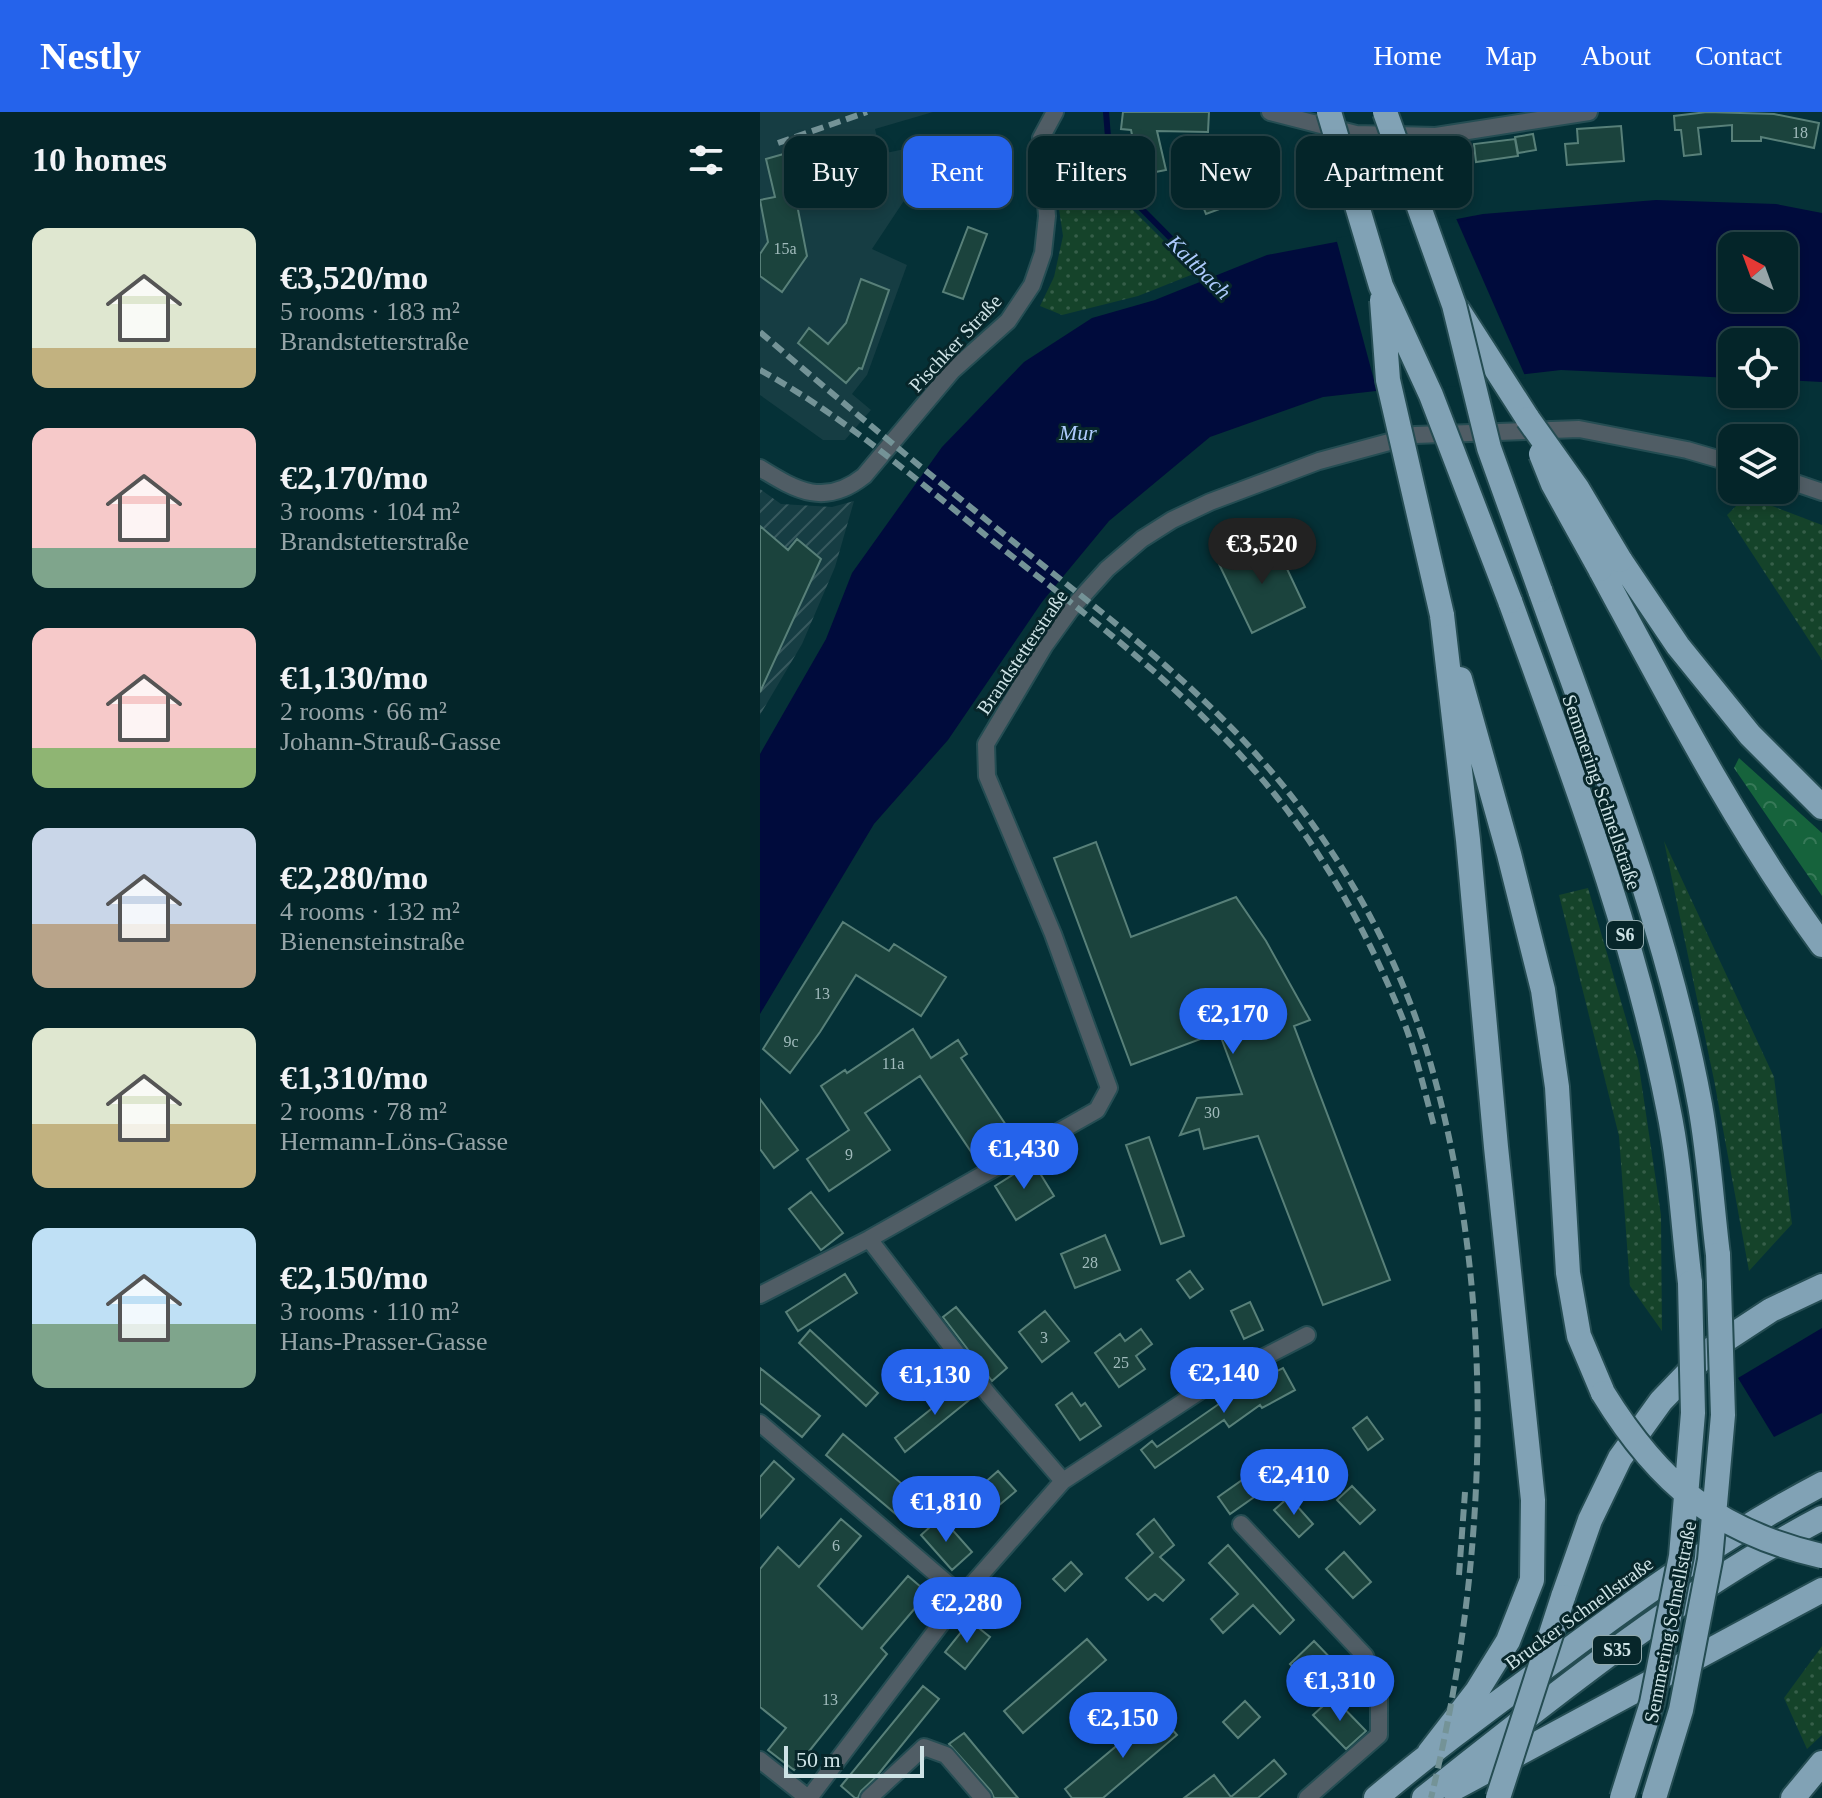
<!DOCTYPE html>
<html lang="en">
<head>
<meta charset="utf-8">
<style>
  :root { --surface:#042529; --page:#0d2d31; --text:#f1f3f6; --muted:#97a5a8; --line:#254246; --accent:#2563eb }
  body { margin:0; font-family:Georgia,serif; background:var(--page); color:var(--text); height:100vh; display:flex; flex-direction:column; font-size:30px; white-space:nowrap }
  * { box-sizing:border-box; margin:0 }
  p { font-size:26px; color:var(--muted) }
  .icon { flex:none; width:44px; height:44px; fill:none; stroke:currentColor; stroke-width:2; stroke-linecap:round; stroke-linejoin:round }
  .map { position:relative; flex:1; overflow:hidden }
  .drawer { display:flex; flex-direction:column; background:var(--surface); width:760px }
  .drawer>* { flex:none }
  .guide { position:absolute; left:24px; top:24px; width:760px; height:72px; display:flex; gap:16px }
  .needle { width:52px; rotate:319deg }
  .fabs { position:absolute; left:958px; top:120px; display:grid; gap:16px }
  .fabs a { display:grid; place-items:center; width:80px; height:80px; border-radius:16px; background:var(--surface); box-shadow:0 4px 12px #0003,0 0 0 2px var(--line); font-size:40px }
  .scale { position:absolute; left:24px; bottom:20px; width:140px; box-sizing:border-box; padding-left:8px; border:4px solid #cee3e6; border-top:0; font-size:22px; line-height:28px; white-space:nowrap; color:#cee3e6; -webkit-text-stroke:6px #07262a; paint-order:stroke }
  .price { position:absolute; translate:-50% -68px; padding:0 18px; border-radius:28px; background:var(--accent); color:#fff; font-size:26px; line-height:52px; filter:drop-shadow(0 2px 4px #0008) }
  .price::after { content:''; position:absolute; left:50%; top:48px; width:24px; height:18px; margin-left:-12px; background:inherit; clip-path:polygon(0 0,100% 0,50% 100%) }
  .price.selected { background:#222; color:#fff }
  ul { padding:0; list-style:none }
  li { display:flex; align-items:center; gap:24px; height:200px; padding:0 32px }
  li span { display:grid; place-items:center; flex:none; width:224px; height:160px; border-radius:16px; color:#555 }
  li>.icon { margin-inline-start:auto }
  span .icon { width:96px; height:96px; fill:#fffc; stroke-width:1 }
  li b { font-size:34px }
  h2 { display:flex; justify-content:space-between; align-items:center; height:96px; padding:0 32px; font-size:34px }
  .pill { padding:0 28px; border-radius:16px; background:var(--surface); box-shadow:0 4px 12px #0003,0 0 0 2px var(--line); font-size:28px; line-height:72px }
  .pill.selected { background:var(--accent); color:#fff }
  header { display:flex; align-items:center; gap:48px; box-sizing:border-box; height:112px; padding:0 40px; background:var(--accent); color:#fff }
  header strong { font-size:38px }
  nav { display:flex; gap:44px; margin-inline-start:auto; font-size:28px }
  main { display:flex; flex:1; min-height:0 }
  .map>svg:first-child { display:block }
  .built { fill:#163d43 }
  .industrial { fill:url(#industrial-furrows) }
  .green { fill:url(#green-dots) }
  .forest { fill:url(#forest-crowns) }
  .water { fill:#000b3c; fill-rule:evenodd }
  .pier { fill:#053137 }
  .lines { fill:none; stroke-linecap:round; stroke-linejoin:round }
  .stream { stroke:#000b3c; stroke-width:6 }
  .building { fill:#1b433d; stroke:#588079; stroke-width:2 }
  .minor-casing { stroke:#254d53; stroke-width:20 }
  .motorway-casing { stroke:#254d53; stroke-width:28 }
  .minor { stroke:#505d65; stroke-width:16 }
  .motorway { stroke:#81a2b5; stroke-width:24 }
  .rail { stroke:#749397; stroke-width:6; stroke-dasharray:12 6; stroke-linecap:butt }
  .motorway-bridge-casing { stroke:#254d53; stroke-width:28; stroke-linecap:butt }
  .motorway-bridge { stroke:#81a2b5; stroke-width:24 }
  .labels { text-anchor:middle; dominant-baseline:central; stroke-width:6; stroke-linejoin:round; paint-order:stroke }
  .number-label { font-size:16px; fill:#a1bbbc }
  .shield { fill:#07262a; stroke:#92aaae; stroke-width:2 }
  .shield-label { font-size:18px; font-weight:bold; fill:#cee3e6 }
  .street-label { font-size:20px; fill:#cee3e6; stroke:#07262a }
  .water-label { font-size:22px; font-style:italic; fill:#aecbfd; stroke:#07262a }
</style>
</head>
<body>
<header>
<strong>Nestly</strong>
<nav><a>Home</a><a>Map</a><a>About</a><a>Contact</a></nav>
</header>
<main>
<section class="drawer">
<h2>10 homes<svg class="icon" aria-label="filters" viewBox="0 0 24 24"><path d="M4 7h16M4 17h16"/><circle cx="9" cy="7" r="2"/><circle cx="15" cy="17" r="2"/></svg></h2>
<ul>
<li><span style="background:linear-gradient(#dfe7d0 75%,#c2b280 0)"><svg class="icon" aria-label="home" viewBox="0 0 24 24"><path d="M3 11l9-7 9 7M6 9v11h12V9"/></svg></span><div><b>€3,520/mo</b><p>5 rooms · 183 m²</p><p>Brandstetterstraße</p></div></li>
<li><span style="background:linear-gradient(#f6c9c9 75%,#7fa58c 0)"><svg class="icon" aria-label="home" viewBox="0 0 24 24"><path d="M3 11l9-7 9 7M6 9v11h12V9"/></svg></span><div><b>€2,170/mo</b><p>3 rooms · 104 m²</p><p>Brandstetterstraße</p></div></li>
<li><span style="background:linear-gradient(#f6c9c9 75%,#8fb573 0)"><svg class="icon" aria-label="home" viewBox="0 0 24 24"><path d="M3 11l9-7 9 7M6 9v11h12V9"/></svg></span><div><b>€1,130/mo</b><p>2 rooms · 66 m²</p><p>Johann-Strauß-Gasse</p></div></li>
<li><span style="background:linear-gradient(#c9d6e8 60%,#b9a48a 0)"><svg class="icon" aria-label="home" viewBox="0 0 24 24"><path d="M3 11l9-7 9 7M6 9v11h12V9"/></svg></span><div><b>€2,280/mo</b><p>4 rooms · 132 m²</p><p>Bienensteinstraße</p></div></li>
<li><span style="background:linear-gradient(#dfe7d0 60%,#c2b280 0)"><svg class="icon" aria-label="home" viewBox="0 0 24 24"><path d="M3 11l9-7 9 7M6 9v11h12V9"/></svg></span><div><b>€1,310/mo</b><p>2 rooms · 78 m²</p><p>Hermann-Löns-Gasse</p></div></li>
<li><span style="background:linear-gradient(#bfe0f5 60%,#7fa58c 0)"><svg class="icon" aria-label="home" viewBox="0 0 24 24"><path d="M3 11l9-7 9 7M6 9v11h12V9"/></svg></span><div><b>€2,150/mo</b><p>3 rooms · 110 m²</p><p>Hans-Prasser-Gasse</p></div></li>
</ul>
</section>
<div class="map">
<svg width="1062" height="1686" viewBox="0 0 1062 1686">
  <defs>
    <pattern id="industrial-furrows" width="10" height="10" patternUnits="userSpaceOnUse" patternTransform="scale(2)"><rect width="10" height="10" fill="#163d43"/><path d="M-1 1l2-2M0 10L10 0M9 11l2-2" fill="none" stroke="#37595e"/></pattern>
    <pattern id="green-dots" width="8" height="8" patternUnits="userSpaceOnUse" patternTransform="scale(2)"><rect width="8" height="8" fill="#15432a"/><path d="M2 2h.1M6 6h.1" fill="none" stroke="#365e49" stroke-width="1.8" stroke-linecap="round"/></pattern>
    <pattern id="forest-crowns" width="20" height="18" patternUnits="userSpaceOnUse" patternTransform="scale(2)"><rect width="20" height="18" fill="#16633c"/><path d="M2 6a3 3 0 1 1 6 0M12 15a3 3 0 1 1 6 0" fill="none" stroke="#377958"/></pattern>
  </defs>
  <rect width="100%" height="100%" fill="#053137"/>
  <path class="built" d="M0,0H173L115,17L121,42L159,34L171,48L112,137L147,153L107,263L92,282L111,298L85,328H63L0,283Z"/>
  <path class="industrial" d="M0,377L21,392L72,395L94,389L75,455L42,532L0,603Z"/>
  <path class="green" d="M316,70H358L363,88L436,161L378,184L302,203L280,194L294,165L303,124L296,77H315Z
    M986,384L1062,413V548L967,403Z
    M904,729L1014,965L1032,1112L989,1159L954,968Z
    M828,776L878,948L901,1103L902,1219L870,1174L859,1024L799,783Z
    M1062,1534V1623L1047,1637L1024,1586Z"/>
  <path class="forest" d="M979,646L1062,721V784L974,656Z"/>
  <path class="water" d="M896,88L1016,92L1062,101V270L1024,268V230H972V266L801,258L563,285L450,325L349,409L282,490L188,628L114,712L0,902V642L66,527L92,461L182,335L264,250L332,206L395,188L507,143L723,102ZM972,134H1024V186H972Z
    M1062,1216V1301L1014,1325L978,1266Z"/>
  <path class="pier" d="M695,104L766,266L618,283L576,126Z"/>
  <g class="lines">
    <path class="stream" d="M346,0L348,25L369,84L454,170"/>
  </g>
  <path class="building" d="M363,0H449L448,20L397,19L406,58L380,63L371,18L361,17Z
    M947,0L1014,2L1059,11L1054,36L1001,25V29H972V13L938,16L941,42L924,44L921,18H915L914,4Z
    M861,14L864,49L807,53L805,32L818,31L817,17Z
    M773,22L776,38L758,41L755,25Z
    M755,27L758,44L716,50L714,32Z
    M27,41L47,144L22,180L0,164V142L8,130L0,88L15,85L6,47Z
    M450,45L468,94L446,102L427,54Z
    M208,115L227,122L203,187L183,180Z
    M101,167L129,178L102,257L99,256L86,271L38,231L49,216L68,232L86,211Z
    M0,414L28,438L37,427L61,447L0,580Z
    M513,427L545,495L492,521L459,452Z
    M336,730L371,825L476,785L506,829L550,908L534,914L630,1168L563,1193L498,1024L444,1037L439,1017L420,1023L437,986L482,982L459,920L371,953L294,746Z
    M83,810L129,839L134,832L186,865L161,904L96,863L60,920L30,961L3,937Z
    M153,917L171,946L198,928L207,942L201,946L254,1025L218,1050L160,964L105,1001L130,1038L69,1079L47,1047L89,1018L61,974L85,958L87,961Z
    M0,987L38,1038L14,1056L0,1037Z
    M389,1025L424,1124L401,1132L366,1033Z
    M273,1050L294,1084L256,1108L235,1074Z
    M51,1080L83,1121L61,1138L29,1097Z
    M345,1123L360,1158L315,1176L301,1142Z
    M430,1159L443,1177L430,1186L417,1168Z
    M85,1162L97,1181L38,1219L26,1200Z
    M490,1190L503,1218L484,1227L471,1199Z
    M196,1195L247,1256L232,1269L183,1205Z
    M285,1199L309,1229L282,1250L259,1220Z
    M381,1217L392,1232L376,1244L385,1257L359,1275L335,1241L360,1222L365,1229Z
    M50,1218L118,1281L106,1294L39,1231Z
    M0,1256L60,1304L42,1325L0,1291Z
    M523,1256L535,1278L502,1296L500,1293L469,1315L464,1308L395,1356L381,1338L392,1329L397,1335L492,1269L494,1271Z
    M205,1270L214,1284L145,1340L135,1326Z
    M312,1281L321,1294L325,1291L341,1314L320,1328L296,1293Z
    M607,1305L623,1327L608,1338L593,1316Z
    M83,1322L155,1383L137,1403L66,1343Z
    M14,1349L34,1367L0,1406V1365Z
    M238,1359L256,1379L231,1400L214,1380Z
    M485,1366L497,1383L470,1402L458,1385Z
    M592,1374L615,1398L600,1412L577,1388Z
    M529,1385L553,1412L539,1425L514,1398Z
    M181,1405L212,1440L192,1458L161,1423Z
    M81,1407L101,1424L58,1474L102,1517L148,1464L168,1481L121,1536L127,1542L34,1658L8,1638L26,1616L0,1595V1457L18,1435L39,1455Z
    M394,1407L414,1433L400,1445L424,1468L403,1489L395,1482L388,1488L366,1466L393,1441L377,1422Z
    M468,1433L534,1508L520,1522L493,1493L463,1521L451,1507L478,1482L449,1451Z
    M584,1440L611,1470L593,1486L566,1457Z
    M311,1450L322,1462L305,1479L293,1467Z
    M210,1509L230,1525L205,1557L185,1540Z
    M327,1527L346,1548L263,1621L244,1599Z
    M554,1529L579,1555L555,1578L530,1552Z
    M163,1574L179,1587L116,1665L101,1679L98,1686H95L81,1674Z
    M573,1585L606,1619L586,1637L553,1603Z
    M485,1589L500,1605L478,1626L463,1610Z
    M397,1600L417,1623L343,1686H312L305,1677Z
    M204,1621L258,1686H234L231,1679L189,1632Z
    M514,1648L526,1662L498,1686H424L454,1663L471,1685Z"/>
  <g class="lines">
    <g class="minor-casing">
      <path id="minor" d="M510,0L596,22L676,24L829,0
        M0,356C37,379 65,395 104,364L192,259L248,209L272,173L283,141L287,104L281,26L295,0
        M1024,367L1062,380
        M109,1127L228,1282L303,1369
        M0,1183L109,1127L337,998L349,976L293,822L227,664L226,632L285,533L311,497L347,457L382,427L412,408L450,390L559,349L655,323L819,317L927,338L972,351
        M0,1311L202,1484
        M481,1412L605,1544L619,1582V1623L547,1686
        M0,1648L48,1686
        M49,1686L202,1484L303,1369L446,1275L547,1223
        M109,1686L164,1635L186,1643L223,1686"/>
    </g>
    <g class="motorway-casing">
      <path id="motorway" d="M698,198L768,307
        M860,448L918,534L990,623L1062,695
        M840,457C909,585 976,715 1062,833
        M780,478C840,647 908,817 940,993C949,1043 952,1094 958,1143
        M750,489C810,655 874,821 908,995C920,1052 923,1113 930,1171
        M700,567L749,742L783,878L797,975L808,1161L819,1224L843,1281
        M803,1485L830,1408L860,1346L901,1289L950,1238L1011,1198L1062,1174
        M669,1641L717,1579L748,1529L772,1468L773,1388L736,1035L708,728L682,503
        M693,1677L1062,1478
        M616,1686C675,1636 737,1591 799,1545C883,1482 969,1421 1062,1372
        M664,1686C789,1587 921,1480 1062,1406
        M1033,1686L1062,1651"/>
    </g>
    <use href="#minor" class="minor"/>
    <use href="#motorway" class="motorway"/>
    <path class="rail" d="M18,31L107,0
      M0,220C87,295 175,367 265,439C345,503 427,565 496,642C573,727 636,835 669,946C738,1184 729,1447 671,1686
      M0,258C85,305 158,369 234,430C333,508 436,585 516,684C566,746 606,819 637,893C654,931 663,974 674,1014
      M699,1463L705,1380"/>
    <g class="motorway-bridge-casing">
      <path id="motorway-bridge" d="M569,0L621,174L671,283L750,489
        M625,0L694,193L729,336L780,478
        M622,188L628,268L682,503
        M768,307L817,376L860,448
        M781,342L793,372L840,457
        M843,1281C899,1372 957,1420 1062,1444
        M738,1686L803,1485
        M862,1686L892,1591L921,1444L933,1301L930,1171
        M894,1686L921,1598L950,1448L963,1303L958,1143"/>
    </g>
    <use href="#motorway-bridge" class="motorway-bridge"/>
  </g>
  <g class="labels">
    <g class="number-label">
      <text x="1040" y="20">18</text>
      <text x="25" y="136">15a</text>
      <text x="62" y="881">13</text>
      <text x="31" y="929">9c</text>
      <text x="133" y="951">11a</text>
      <text x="452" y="1000">30</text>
      <text x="89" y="1042">9</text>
      <text x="330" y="1150">28</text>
      <text x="284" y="1225">3</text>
      <text x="361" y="1250">25</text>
      <text x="76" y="1433">6</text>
      <text x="70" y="1587">13</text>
    </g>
    <g class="shield">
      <rect x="847" y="809" width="36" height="28" rx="6"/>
      <rect x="833" y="1524" width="48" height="28" rx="6"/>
    </g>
    <g class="shield-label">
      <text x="865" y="823">S6</text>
      <text x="857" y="1538">S35</text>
    </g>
    <g class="street-label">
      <text transform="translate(195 231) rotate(-47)">Pischker Straße</text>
      <text transform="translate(262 540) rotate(-56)">Brandstetterstraße</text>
      <text transform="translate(842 680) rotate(71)">Semmering Schnellstraße</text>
      <text transform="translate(819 1501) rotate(-36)">Brucker Schnellstraße</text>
      <text transform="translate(910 1510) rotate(-79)">Semmering Schnellstraße</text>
    </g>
    <g class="water-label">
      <text transform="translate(439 155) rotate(45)">Kaltbach</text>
      <text x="318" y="320">Mur</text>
    </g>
  </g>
</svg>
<div class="fabs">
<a><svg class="needle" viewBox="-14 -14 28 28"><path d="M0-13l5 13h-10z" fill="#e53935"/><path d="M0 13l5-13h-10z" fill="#97a5a8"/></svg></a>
<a><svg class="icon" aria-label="locate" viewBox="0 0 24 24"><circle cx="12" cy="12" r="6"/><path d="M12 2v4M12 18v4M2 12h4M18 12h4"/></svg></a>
<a><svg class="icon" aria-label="layers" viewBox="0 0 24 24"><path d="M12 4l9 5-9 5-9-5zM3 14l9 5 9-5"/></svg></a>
</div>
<div class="scale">50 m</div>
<b class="price selected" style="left:502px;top:474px">€3,520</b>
<b class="price" style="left:473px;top:944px">€2,170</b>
<b class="price" style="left:264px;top:1079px">€1,430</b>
<b class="price" style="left:464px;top:1303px">€2,140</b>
<b class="price" style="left:175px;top:1305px">€1,130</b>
<b class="price" style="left:534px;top:1405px">€2,410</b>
<b class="price" style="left:186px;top:1432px">€1,810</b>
<b class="price" style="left:207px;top:1533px">€2,280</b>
<b class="price" style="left:580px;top:1611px">€1,310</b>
<b class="price" style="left:363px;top:1648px">€2,150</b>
<div class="guide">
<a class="pill">Buy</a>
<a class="pill selected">Rent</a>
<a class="pill">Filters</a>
<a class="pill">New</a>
<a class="pill">Apartment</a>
</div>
</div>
</main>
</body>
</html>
